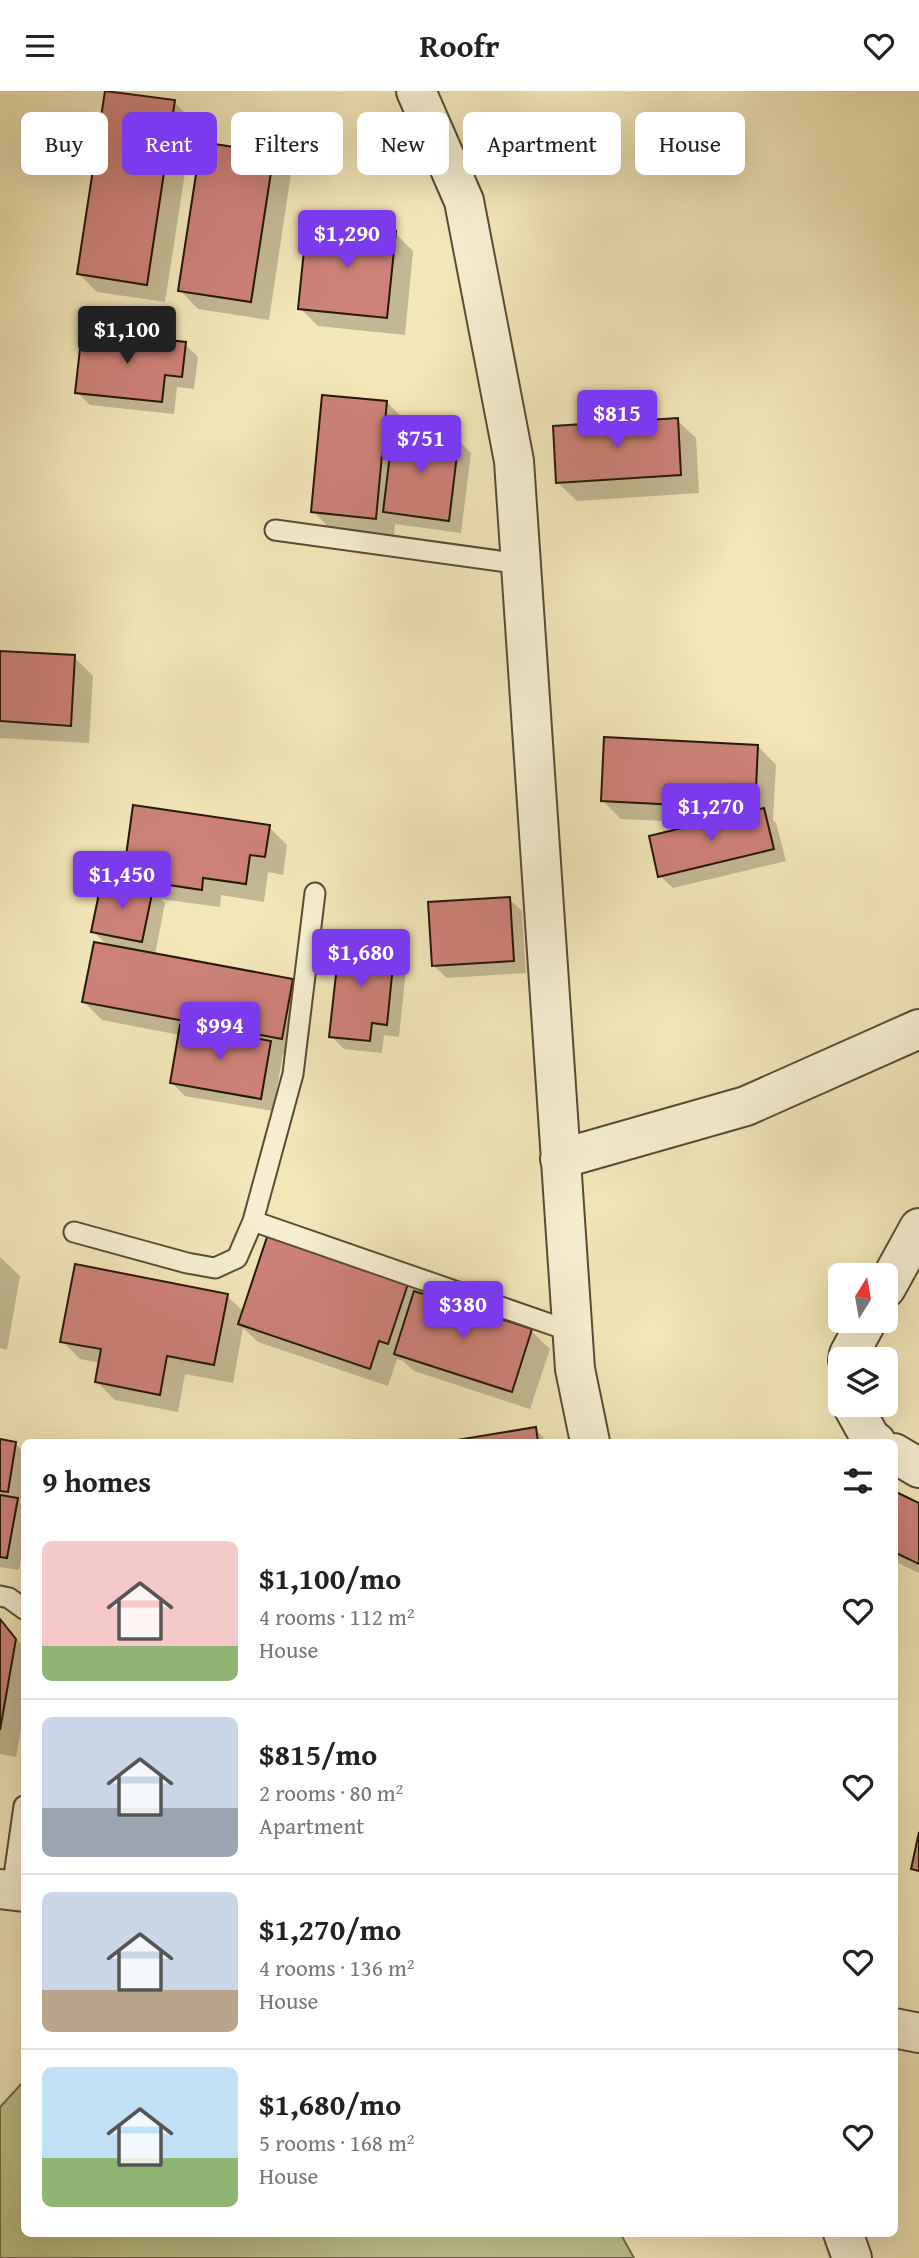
<!DOCTYPE html>
<html lang="en">
<head>
<meta charset="utf-8">
<style>
  :root { --surface:#fff; --page:#f6f6f6; --text:#222; --muted:#767676; --line:#e0e0e0; --accent:#7c3aed }
  body { margin:0; font-family:"Gentium Book Plus",serif; background:var(--page); color:var(--text); height:100vh; display:flex; flex-direction:column; font-size:26px; white-space:nowrap }
  * { box-sizing:border-box; margin:0 }
  p { font-size:23px; color:var(--muted) }
  .icon { flex:none; width:38px; height:38px; fill:none; stroke:currentColor; stroke-width:2; stroke-linecap:round; stroke-linejoin:round }
  .map { position:relative; flex:1; overflow:hidden }
  .drawer { position:absolute; left:21px; top:1348px; width:877px; height:798px; display:flex; flex-direction:column; background:var(--surface); border-radius:10px; box-shadow:0 7px 28px #0002 }
  .drawer>* { flex:none }
  .guide { position:absolute; left:21px; top:21px; width:878px; height:63px; display:flex; gap:14px }
  .needle { width:46px; rotate:11deg }
  .fabs { position:absolute; left:828px; top:1172px; display:grid; gap:14px }
  .fabs a { display:grid; place-items:center; width:70px; height:70px; border-radius:10px; background:var(--surface); box-shadow:0 7px 28px #0002; font-size:35px }
  .price { position:absolute; translate:-50% -60px; padding:0 16px; border-radius:7px; background:var(--accent); color:#fff; font-size:23px; line-height:46px; filter:drop-shadow(0 2px 4px #0008) }
  .price::after { content:''; position:absolute; left:50%; top:42px; width:21px; height:16px; margin-left:-10px; background:inherit; clip-path:polygon(0 0,100% 0,50% 100%) }
  .price.current { background:#222; color:#fff }
  ul { padding:0; list-style:none }
  li { display:flex; align-items:center; gap:21px; height:175px; padding:0 21px }
  li+li { border-top:2px solid var(--line) }
  li span { display:grid; place-items:center; flex:none; width:196px; height:140px; border-radius:10px; color:#555 }
  li>.icon { margin-inline-start:auto }
  span .icon { width:84px; height:84px; fill:#fffc; stroke-width:1 }
  li b { font-size:30px }
  h2 { display:flex; justify-content:space-between; align-items:center; height:84px; padding:0 21px; font-size:30px }
  .pill { padding:0 24px; border-radius:10px; background:var(--surface); box-shadow:0 7px 28px #0002; font-size:24px; line-height:63px }
  .pill.current { background:var(--accent); color:#fff }
  header { display:flex; justify-content:space-between; align-items:center; height:91px; padding:0 21px; background:var(--surface); font-size:32px; font-weight:600 }
  .map>svg:first-child { display:block }
  .green { fill:#c0c38a; stroke:#726e48; stroke-width:2 }
  .shadow { fill:#0003 }
  .building { fill:#cd8277; stroke:#251807; stroke-width:2 }
  .lines { fill:none; stroke-linecap:round; stroke-linejoin:round }
  .lane-casing { stroke:#584c33; stroke-width:23 }
  .street-casing { stroke:#584c33; stroke-width:42 }
  .lane { stroke:#f7efd0; stroke-width:19 }
  .street { stroke:#f7efd0; stroke-width:38 }
</style>
</head>
<body>
<header><svg class="icon" aria-label="menu" viewBox="0 0 24 24"><path d="M4 6h16M4 12h16M4 18h16"/></svg>Roofr<svg class="icon" aria-label="heart" viewBox="0 0 24 24"><path d="M12 20l-8-8c-3-5 5-10 8-4 3-6 11-1 8 4z"/></svg></header>
<div class="map">
<svg width="919" height="2167" viewBox="0 0 919 2167">
  <rect width="100%" height="100%" fill="#f3e6b7"/>
  <filter id="stains"><feTurbulence type="fractalNoise" baseFrequency=".00286" numOctaves="4"/><feColorMatrix values="0 0 0 0 .2 0 0 0 0 .09 0 0 0 0 .02 0 0 0 .5 -.17"/></filter>
  <radialGradient id="worn" r=".72"><stop offset=".6" stop-color="#630" stop-opacity="0"/><stop offset="1" stop-color="#630" stop-opacity=".3"/></radialGradient>
  <path class="green" d="M24,1990V2142H620L634,2167H0V2016Z"/>
  <path class="shadow" d="M174,11L193,30L165,211L97,201L79,183Z
    M273,63L291,82L269,229L198,218L180,199Z
    M395,142L413,160L405,244L318,235L300,217Z
    M185,253L198,266L194,298L177,296L174,323L90,314L77,301Z
    M387,311L405,330L404,342L458,349L471,362L461,442L395,433L394,445L331,439L313,420Z
    M677,329L696,347L699,402L577,410L558,392Z
    M0,562L74,566L93,585L89,652L0,647Z
    M758,655L776,674L773,729L776,732L786,770L673,797L660,785L705,732L621,728L603,710Z
    M269,736L287,754L283,784L268,781L264,811L221,804L220,816L160,808L165,812L155,864L292,889L311,908L300,966L283,963L273,1020L185,1005L172,992L180,944L102,929L84,911L108,855L93,840L134,796L125,787Z
    M509,808L522,820L526,882L447,887L434,875Z
    M395,856L407,868L399,946L384,944L382,962L344,958L331,945Z
    M0,1166L20,1185L7,1259L0,1257Z
    M408,1192L420,1204L531,1240L550,1258L530,1318L414,1280L403,1270L397,1268L388,1295L258,1251L243,1237L233,1292L185,1283L178,1321L115,1309L96,1290L100,1272L80,1268L62,1250L227,1205L244,1221Z
    M535,1338L548,1351H455Z
    M0,1350L16,1353L24,1362V1387L20,1412L24,1416V1449L19,1479L0,1476Z
    M894,1402L919,1414V1482L894,1470Z
    M0,1530L24,1556V1621L16,1666L0,1663Z"/>
  <path class="building" d="M105,0L175,9L147,194L77,183Z
    M201,51L274,62L251,211L178,200Z
    M307,130L396,140L387,227L298,218Z
    M82,240L186,251L182,286L165,284L162,311L75,302Z
    M322,304L387,310L376,428L311,421Z
    M678,327L681,384L556,392L553,335Z
    M393,339L459,347L449,430L383,421Z
    M0,560L75,564L71,635L0,630Z
    M604,646L758,654L755,718L601,710Z
    M133,714L270,734L265,766L250,764L246,793L203,787L202,799L123,787Z
    M764,717L774,758L658,786L649,745Z
    M102,788L153,798L142,851L91,841Z
    M510,806L514,870L432,875L428,811Z
    M340,848L395,854L387,934L372,932L370,950L329,946Z
    M94,851L293,888L282,948L82,911Z
    M180,934L271,950L261,1008L170,992Z
    M268,1143L409,1190L388,1253L379,1250L370,1278L238,1233Z
    M75,1173L228,1203L214,1274L167,1265L160,1304L95,1291L101,1258L60,1251Z
    M414,1200L532,1238L512,1301L394,1263Z
    M536,1336L538,1351H445Z
    M0,1348L16,1351L8,1401L0,1400Z
    M894,1400L919,1412V1473L894,1461Z
    M0,1404L18,1407L7,1467L0,1466Z
    M0,1528L16,1548L0,1639Z
    M919,1741V1780L911,1778Z"/>
  <g class="lines">
    <g class="lane-casing">
      <path id="lane" d="M275,439L521,473
        M253,1130L573,1241
        M74,1141L187,1172L215,1177L237,1167L253,1130L293,983L315,802
        M0,1505L9,1507L24,1518
        M12,1799L24,1715"/>
    </g>
    <g class="street-casing">
      <path id="street" d="M416,0L464,110L514,370L575,1278L590,1351
        M560,1068L746,1015L919,938
        M886,1197L919,1137
        M848,1269L849,1263L867,1230
        M852,1314L871,1348L876,1351
        M894,1362L919,1377
        M0,1798L24,1801
        M894,1937L919,1942
        M843,2142L852,2167"/>
    </g>
    <use href="#lane" class="lane"/>
    <use href="#street" class="street"/>
  </g>
  <rect width="100%" height="100%" filter="url(#stains)"/>
  <rect width="100%" height="100%" fill="url(#worn)"/>
</svg>
<div class="fabs">
<a><svg class="needle" viewBox="-14 -14 28 28"><path d="M0-13l5 13h-10z" fill="#e53935"/><path d="M0 13l5-13h-10z" fill="#767676"/></svg></a>
<a><svg class="icon" aria-label="layers" viewBox="0 0 24 24"><path d="M12 4l9 5-9 5-9-5zM3 14l9 5 9-5"/></svg></a>
</div>
<b class="price" style="left:347px;top:179px">$1,290</b>
<b class="price current" style="left:127px;top:275px">$1,100</b>
<b class="price" style="left:617px;top:359px">$815</b>
<b class="price" style="left:421px;top:384px">$751</b>
<b class="price" style="left:711px;top:752px">$1,270</b>
<b class="price" style="left:122px;top:820px">$1,450</b>
<b class="price" style="left:361px;top:898px">$1,680</b>
<b class="price" style="left:220px;top:971px">$994</b>
<b class="price" style="left:463px;top:1250px">$380</b>
<div class="guide">
<a class="pill">Buy</a>
<a class="pill current">Rent</a>
<a class="pill">Filters</a>
<a class="pill">New</a>
<a class="pill">Apartment</a>
<a class="pill">House</a>
</div>
<section class="drawer">
<h2>9 homes<svg class="icon" aria-label="filters" viewBox="0 0 24 24"><path d="M4 7h16M4 17h16"/><circle cx="9" cy="7" r="2"/><circle cx="15" cy="17" r="2"/></svg></h2>
<ul>
<li><span style="background:linear-gradient(#f6c9c9 75%,#8fb573 0)"><svg class="icon" aria-label="home" viewBox="0 0 24 24"><path d="M3 11l9-7 9 7M6 9v11h12V9"/></svg></span><div><b>$1,100/mo</b><p>4 rooms · 112 m²</p><p>House</p></div><svg class="icon" aria-label="heart" viewBox="0 0 24 24"><path d="M12 20l-8-8c-3-5 5-10 8-4 3-6 11-1 8 4z"/></svg></li>
<li><span style="background:linear-gradient(#c9d6e8 65%,#9aa5b1 0)"><svg class="icon" aria-label="home" viewBox="0 0 24 24"><path d="M3 11l9-7 9 7M6 9v11h12V9"/></svg></span><div><b>$815/mo</b><p>2 rooms · 80 m²</p><p>Apartment</p></div><svg class="icon" aria-label="heart" viewBox="0 0 24 24"><path d="M12 20l-8-8c-3-5 5-10 8-4 3-6 11-1 8 4z"/></svg></li>
<li><span style="background:linear-gradient(#c9d6e8 70%,#b9a48a 0)"><svg class="icon" aria-label="home" viewBox="0 0 24 24"><path d="M3 11l9-7 9 7M6 9v11h12V9"/></svg></span><div><b>$1,270/mo</b><p>4 rooms · 136 m²</p><p>House</p></div><svg class="icon" aria-label="heart" viewBox="0 0 24 24"><path d="M12 20l-8-8c-3-5 5-10 8-4 3-6 11-1 8 4z"/></svg></li>
<li><span style="background:linear-gradient(#bfe0f5 65%,#8fb573 0)"><svg class="icon" aria-label="home" viewBox="0 0 24 24"><path d="M3 11l9-7 9 7M6 9v11h12V9"/></svg></span><div><b>$1,680/mo</b><p>5 rooms · 168 m²</p><p>House</p></div><svg class="icon" aria-label="heart" viewBox="0 0 24 24"><path d="M12 20l-8-8c-3-5 5-10 8-4 3-6 11-1 8 4z"/></svg></li>
</ul>
</section>
</div>
</body>
</html>
